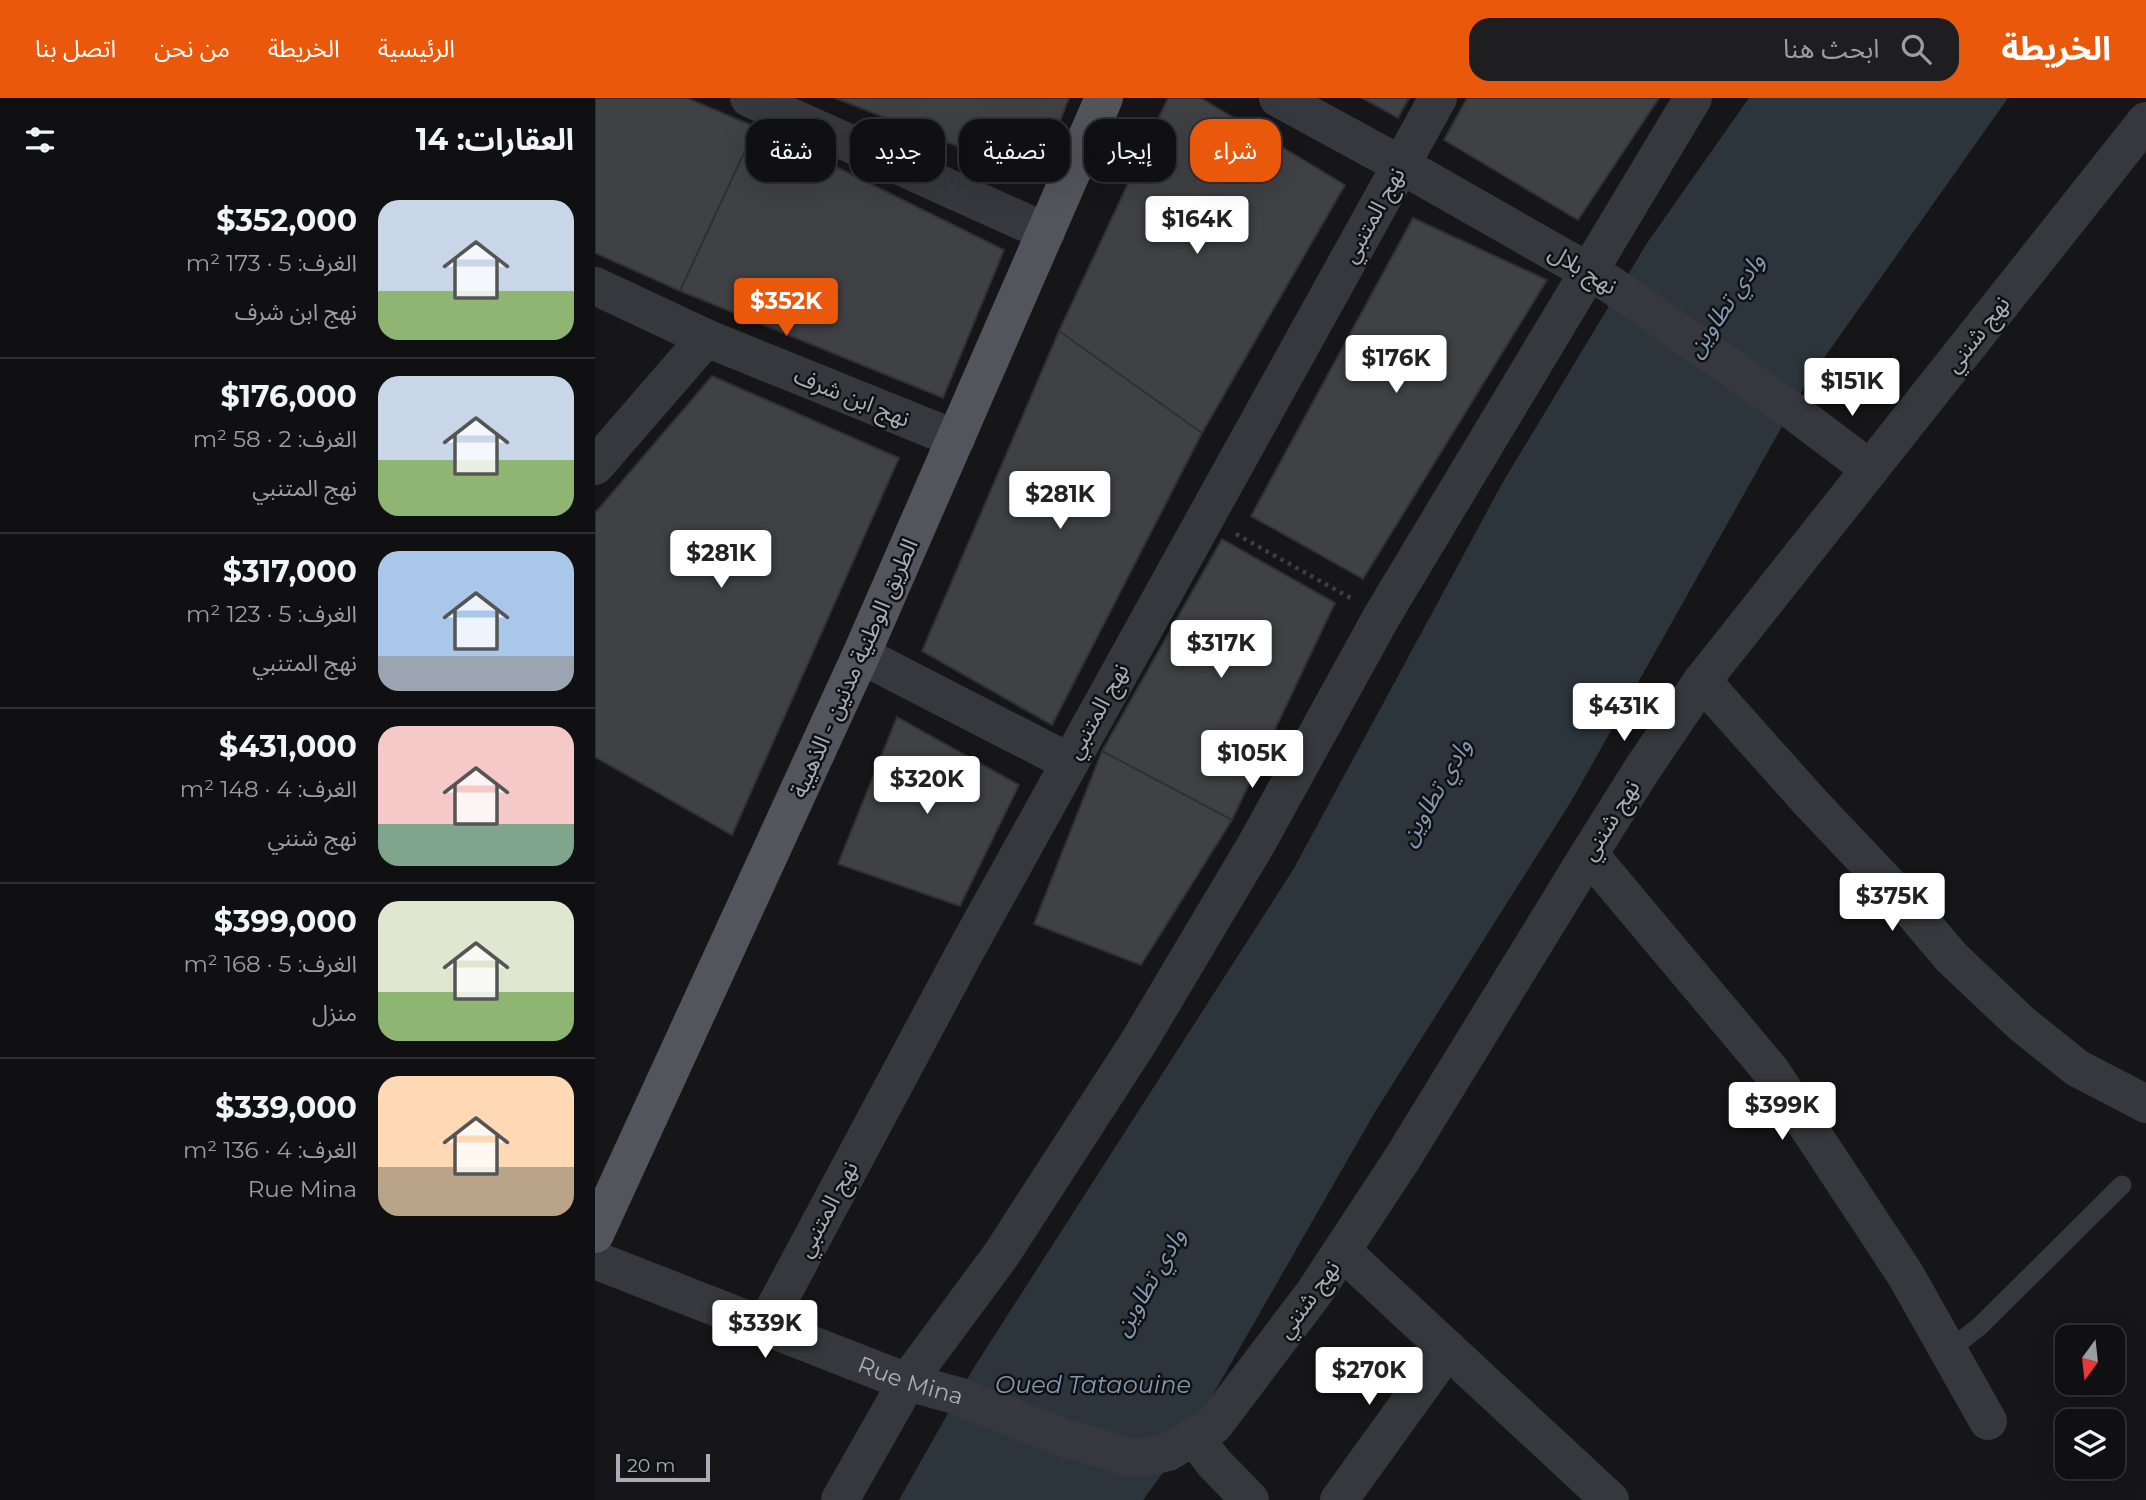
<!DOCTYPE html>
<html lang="ar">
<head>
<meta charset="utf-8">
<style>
  :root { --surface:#101012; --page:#1e1e20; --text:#f1f3f6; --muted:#9c9d9f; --line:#303032; --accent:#ea580c }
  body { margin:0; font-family:Montserrat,"Noto Sans Arabic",sans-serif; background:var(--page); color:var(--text); direction:rtl; height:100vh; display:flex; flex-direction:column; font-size:26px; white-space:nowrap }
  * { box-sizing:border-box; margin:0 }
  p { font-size:23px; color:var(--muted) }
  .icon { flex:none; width:38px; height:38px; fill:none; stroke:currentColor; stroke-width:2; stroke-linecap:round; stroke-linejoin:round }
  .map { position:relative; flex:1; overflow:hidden; direction:ltr }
  .side { display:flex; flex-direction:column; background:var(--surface); width:595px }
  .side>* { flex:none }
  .hud { position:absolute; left:21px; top:21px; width:665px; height:63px; direction:rtl; display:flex; gap:14px }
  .needle { width:46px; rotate:195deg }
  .fabs { position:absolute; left:1460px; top:1227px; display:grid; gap:14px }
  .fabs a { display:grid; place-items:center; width:70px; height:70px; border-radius:14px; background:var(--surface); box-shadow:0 7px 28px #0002,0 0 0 2px var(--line); font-size:35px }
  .scale { position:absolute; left:21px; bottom:18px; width:94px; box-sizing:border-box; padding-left:7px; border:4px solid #a8adb8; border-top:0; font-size:19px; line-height:24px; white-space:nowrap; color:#a8adb8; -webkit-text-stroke:5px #111113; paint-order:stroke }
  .price { position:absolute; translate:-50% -60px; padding:0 16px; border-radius:7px; background:#fff; color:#222; font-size:23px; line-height:46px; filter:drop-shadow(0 2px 4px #0008) }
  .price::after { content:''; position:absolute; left:50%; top:42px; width:21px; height:16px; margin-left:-10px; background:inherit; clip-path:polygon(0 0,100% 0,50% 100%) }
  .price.current { background:var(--accent); color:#fff }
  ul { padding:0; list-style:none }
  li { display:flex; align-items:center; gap:21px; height:175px; padding:0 21px }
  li+li { border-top:2px solid var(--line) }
  li span { display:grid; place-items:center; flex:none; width:196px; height:140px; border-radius:21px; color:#555 }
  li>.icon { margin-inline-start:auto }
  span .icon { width:84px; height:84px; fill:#fffc; stroke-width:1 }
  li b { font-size:30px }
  h2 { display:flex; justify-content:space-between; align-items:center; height:84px; padding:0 21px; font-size:30px }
  .pill { padding:0 24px; border-radius:21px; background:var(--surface); box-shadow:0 7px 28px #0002,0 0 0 2px var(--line); font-size:24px; line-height:63px }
  .pill.current { background:var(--accent); color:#fff }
  header { display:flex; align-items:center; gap:42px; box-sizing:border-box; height:98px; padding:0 35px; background:var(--accent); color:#fff }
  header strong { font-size:33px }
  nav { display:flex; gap:38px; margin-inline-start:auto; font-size:24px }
  .search { width:490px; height:63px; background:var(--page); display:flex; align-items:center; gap:18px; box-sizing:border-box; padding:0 24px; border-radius:21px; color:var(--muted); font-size:26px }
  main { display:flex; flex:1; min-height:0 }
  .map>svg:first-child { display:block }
  .water { fill:#2c353c }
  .building { fill:#404145; stroke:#303034; stroke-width:2 }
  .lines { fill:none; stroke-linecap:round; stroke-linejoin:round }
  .path { stroke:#3d3f44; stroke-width:4.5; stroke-dasharray:3.5 5; stroke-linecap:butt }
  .service { stroke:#37383d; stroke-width:19 }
  .minor { stroke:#37383d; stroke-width:38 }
  .primary { stroke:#53555c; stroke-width:38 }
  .labels { text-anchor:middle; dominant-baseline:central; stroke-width:5; stroke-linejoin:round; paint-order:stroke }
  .street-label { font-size:23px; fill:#a8adb8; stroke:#111113 }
  .water-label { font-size:24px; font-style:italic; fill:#7f9bb3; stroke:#111113 }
</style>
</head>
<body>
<header>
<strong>الخريطة</strong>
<div class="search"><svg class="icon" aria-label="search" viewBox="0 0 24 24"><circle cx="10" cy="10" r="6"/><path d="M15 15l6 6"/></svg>ابحث هنا</div>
<nav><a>الرئيسية</a><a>الخريطة</a><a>من نحن</a><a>اتصل بنا</a></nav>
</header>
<main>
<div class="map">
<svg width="1551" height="1402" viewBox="0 0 1551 1402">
  <rect width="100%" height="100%" fill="#161618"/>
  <path class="water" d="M1154,0H1413L1212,284L977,702L780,1014L592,1342L548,1402H304L378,1271L698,772L908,384L1052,145Z"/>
  <path class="building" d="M0,0H92L161,29L85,193L0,155Z
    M240,0H474L443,80Z
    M573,0H606L750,87L607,335L464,233Z
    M767,0H814L803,20Z
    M872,0H1064L983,122L849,42Z
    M161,29L409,152L348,300L85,193Z
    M818,120L952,182L768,481L656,418Z
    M464,233L607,335L457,627L327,553Z
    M117,278L304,360L137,737L0,659V415Z
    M627,441L740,505L637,722L507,653Z
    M302,619L424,687L365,808L243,766Z
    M507,653L637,722L546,867L439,826Z"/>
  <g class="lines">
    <path class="path" d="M641,436L759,502"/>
    <path class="service" d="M1353,1253L1385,1228L1527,1087"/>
    <g class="minor">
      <path d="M154,0L451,134"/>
      <path d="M683,0L806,67L1015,186L1202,316L1275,371"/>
      <path d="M0,188L111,240L361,341"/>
      <path d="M0,368L111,240"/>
      <path d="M266,557L474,664"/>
      <path d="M1107,583L1216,705L1306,800L1357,860L1427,926L1482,970L1551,1006"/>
      <path d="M994,756L1176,973L1310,1176L1393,1323"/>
      <path d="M747,1153L1015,1402"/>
      <path id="s1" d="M0,1162L312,1284L363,1298L464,1338L533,1359L548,1360L573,1354L619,1327L719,1195L807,1061L994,756L1048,670L1107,583L1551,23"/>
      <path d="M169,1230L370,854L843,0"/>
      <path d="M599,1339L619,1365L655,1402"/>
      <path d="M245,1402L312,1284L406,1157L543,945L662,745L787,518L1098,0"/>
      <path d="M744,1402L853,1251"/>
    </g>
    <path class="primary" d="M0,1136L266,557L509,0"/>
  </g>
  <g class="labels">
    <g class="street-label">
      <text transform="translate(778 117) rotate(-61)">نهج المتنبي</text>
      <text transform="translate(988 171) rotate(31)">نهج بلال</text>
      <text transform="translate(1382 236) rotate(-52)">نهج شنني</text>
      <text transform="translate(257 299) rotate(22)">نهج ابن شرف</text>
      <text transform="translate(259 570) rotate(-66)">الطريق الوطنية مدنين - الذهيبة</text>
      <text transform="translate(502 613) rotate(-61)">نهج المتنبي</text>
      <text transform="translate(1015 722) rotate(-58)">نهج شنني</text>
      <text transform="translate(232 1111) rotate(-62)">نهج المتنبي</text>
      <text transform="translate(713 1201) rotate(-54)">نهج شنني</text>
      <text stroke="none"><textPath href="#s1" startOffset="338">Rue Mina</textPath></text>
    </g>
    <g class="water-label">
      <text transform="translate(1130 207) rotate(-56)">وادي تطاوين</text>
      <text transform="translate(840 694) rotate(-60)">وادي تطاوين</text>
      <text transform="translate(554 1184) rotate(-60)">وادي تطاوين</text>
      <text x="498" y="1286">Oued Tataouine</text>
    </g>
  </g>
</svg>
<div class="fabs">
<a><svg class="needle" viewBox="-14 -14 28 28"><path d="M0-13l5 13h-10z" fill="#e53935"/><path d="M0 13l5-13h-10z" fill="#9c9d9f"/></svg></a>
<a><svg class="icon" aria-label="layers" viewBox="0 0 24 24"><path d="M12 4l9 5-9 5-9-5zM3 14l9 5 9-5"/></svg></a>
</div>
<div class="scale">20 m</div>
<b class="price" style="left:602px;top:158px">$164K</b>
<b class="price current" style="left:191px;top:240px">$352K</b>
<b class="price" style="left:801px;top:297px">$176K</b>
<b class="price" style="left:1257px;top:320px">$151K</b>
<b class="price" style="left:465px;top:433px">$281K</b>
<b class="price" style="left:126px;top:492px">$281K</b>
<b class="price" style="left:626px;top:582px">$317K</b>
<b class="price" style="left:1029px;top:645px">$431K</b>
<b class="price" style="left:657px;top:692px">$105K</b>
<b class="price" style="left:332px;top:718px">$320K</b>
<b class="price" style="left:1297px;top:835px">$375K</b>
<b class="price" style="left:1187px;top:1044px">$399K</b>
<b class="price" style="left:170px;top:1262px">$339K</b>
<b class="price" style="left:774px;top:1309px">$270K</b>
<div class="hud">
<a class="pill current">شراء</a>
<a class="pill">إيجار</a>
<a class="pill">تصفية</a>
<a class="pill">جديد</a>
<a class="pill">شقة</a>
</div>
</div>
<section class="side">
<h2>العقارات: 14<svg class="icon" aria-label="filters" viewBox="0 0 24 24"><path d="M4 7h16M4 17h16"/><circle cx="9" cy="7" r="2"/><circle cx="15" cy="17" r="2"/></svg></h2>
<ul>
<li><span style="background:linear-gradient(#c9d6e8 65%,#8fb573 0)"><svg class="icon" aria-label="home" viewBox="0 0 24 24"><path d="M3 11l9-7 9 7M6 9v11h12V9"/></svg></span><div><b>$352,000</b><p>الغرف: 5 · 173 m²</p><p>نهج ابن شرف</p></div></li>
<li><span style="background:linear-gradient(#c9d6e8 60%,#8fb573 0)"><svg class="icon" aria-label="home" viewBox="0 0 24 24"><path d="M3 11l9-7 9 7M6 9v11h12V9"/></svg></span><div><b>$176,000</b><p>الغرف: 2 · 58 m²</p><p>نهج المتنبي</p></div></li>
<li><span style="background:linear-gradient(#a9c7e8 75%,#9aa5b1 0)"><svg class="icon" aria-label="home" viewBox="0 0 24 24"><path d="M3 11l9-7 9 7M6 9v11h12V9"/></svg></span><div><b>$317,000</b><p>الغرف: 5 · 123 m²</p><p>نهج المتنبي</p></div></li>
<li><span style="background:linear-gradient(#f6c9c9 70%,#7fa58c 0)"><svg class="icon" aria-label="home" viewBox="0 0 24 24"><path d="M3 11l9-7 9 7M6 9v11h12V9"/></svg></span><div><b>$431,000</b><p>الغرف: 4 · 148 m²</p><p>نهج شنني</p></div></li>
<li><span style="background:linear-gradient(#dfe7d0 65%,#8fb573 0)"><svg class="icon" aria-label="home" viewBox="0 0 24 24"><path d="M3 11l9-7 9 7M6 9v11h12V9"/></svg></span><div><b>$399,000</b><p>الغرف: 5 · 168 m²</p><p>منزل</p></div></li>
<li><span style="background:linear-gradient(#ffd9b3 65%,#b9a48a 0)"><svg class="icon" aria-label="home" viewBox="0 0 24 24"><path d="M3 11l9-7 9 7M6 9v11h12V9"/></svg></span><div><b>$339,000</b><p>الغرف: 4 · 136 m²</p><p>Rue Mina</p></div></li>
</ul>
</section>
</main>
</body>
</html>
